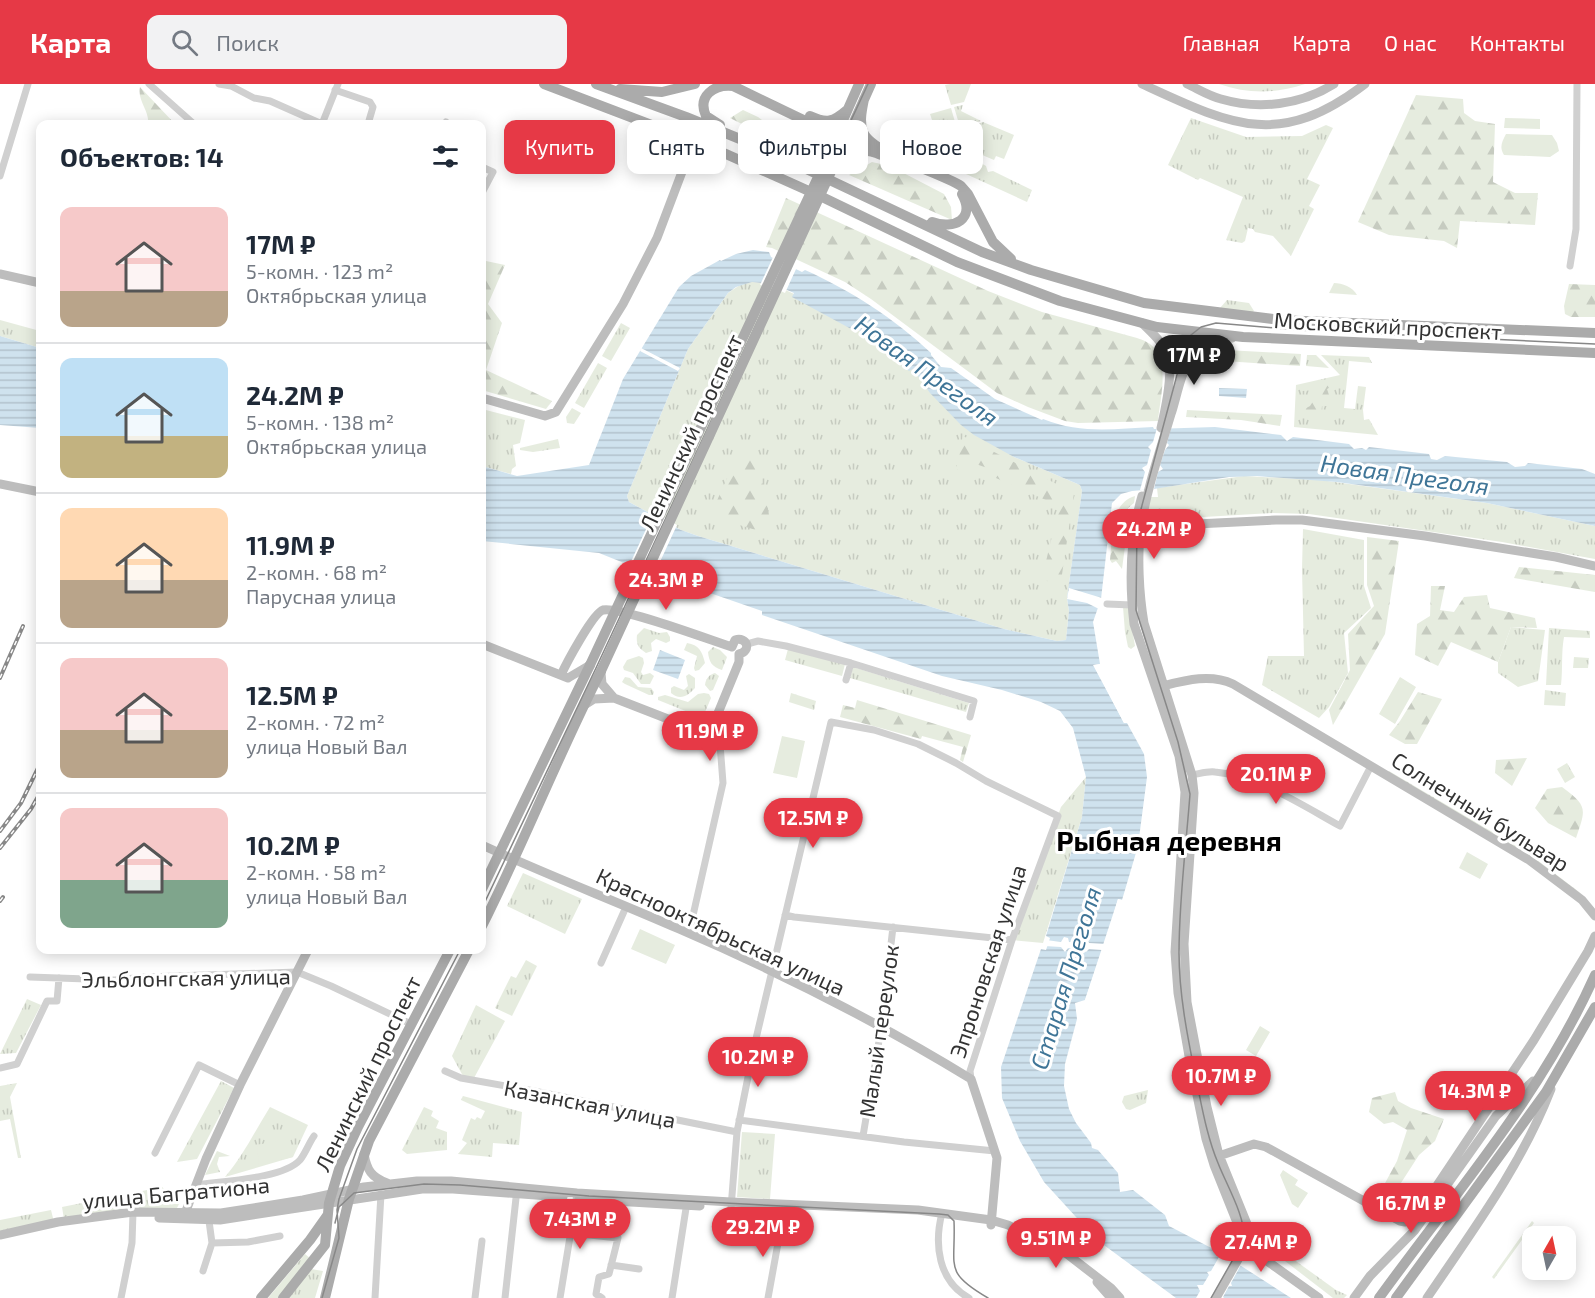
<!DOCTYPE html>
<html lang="ru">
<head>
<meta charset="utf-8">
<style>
  :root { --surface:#fff; --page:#f2f2f3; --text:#1f2937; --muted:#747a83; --line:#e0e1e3; --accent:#e63946 }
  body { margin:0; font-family:"Exo 2",sans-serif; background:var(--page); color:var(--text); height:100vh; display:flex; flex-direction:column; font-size:22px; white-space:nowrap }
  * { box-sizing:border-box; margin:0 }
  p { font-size:20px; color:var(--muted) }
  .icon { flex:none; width:33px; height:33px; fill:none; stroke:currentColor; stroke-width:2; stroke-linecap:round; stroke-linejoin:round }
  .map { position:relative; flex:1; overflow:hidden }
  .panel { position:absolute; left:36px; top:36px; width:450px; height:834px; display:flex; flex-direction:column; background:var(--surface); border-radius:12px; box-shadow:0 3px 15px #0003 }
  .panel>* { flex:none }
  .hud { position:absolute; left:504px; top:36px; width:570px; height:54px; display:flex; gap:12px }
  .needle { width:39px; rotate:9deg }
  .tools { position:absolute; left:1522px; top:1142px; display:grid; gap:12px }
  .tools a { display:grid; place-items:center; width:54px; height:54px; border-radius:12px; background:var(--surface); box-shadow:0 3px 15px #0003; font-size:30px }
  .price { position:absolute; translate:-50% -51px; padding:0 14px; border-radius:21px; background:var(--accent); color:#fff; font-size:20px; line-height:39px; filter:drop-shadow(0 2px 3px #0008) }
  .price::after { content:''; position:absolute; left:50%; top:36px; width:18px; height:14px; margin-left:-9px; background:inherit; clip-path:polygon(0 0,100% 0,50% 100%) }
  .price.current { background:#222; color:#fff }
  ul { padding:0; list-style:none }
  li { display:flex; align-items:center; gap:18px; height:150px; padding:0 24px }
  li+li { border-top:2px solid var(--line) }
  li span { display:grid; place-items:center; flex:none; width:168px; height:120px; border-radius:12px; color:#555 }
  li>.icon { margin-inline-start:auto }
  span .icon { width:72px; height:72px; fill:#fffc; stroke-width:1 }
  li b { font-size:26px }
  h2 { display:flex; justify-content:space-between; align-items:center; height:72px; padding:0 24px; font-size:26px }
  .pill { padding:0 21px; border-radius:12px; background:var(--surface); box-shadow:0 3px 15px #0003; font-size:21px; line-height:54px }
  .pill.current { background:var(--accent); color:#fff }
  header { display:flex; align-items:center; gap:36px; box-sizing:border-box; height:84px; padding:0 30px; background:var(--accent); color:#fff }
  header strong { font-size:28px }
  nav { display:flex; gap:33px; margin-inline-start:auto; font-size:21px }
  .search { width:420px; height:54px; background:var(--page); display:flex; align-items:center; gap:15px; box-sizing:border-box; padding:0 21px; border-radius:12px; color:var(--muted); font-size:22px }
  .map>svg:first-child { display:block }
  .grass { fill:url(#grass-tufts) }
  .forest { fill:url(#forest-firs) }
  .garden { fill:#e6ecdf }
  .water { fill:url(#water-rules); fill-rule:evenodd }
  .pier { fill:#fff }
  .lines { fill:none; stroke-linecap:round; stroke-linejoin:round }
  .street { stroke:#d0d0d0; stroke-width:7 }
  .secondary { stroke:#bdbdbd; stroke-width:9 }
  .primary { stroke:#ababab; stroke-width:10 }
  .tram { stroke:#888; stroke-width:1.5 }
  .rail-casing { stroke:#888; stroke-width:4 }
  .rail { stroke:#fff; stroke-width:1.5; stroke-dasharray:4.5; stroke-linecap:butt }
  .primary-bridge { stroke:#ababab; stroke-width:10 }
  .labels { text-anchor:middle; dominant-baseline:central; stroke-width:6; stroke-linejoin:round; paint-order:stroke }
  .street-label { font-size:22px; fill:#333; stroke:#fff }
  .water-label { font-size:24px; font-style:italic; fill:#3f7597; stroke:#fff }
  .district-label { font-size:28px; font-weight:bold; fill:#000; stroke:#fff }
</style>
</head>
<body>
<header>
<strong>Карта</strong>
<div class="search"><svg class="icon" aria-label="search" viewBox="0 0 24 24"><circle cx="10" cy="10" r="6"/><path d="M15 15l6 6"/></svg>Поиск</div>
<nav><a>Главная</a><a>Карта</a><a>О нас</a><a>Контакты</a></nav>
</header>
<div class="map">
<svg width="1595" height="1214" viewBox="0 0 1595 1214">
  <defs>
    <pattern id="grass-tufts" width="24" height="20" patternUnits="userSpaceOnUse" patternTransform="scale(1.5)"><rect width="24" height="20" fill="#e6ecdf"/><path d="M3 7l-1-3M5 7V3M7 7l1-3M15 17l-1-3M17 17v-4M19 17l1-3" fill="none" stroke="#c6cbc0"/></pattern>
    <pattern id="forest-firs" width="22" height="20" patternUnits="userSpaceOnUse" patternTransform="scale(1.5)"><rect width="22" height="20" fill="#e6ecdf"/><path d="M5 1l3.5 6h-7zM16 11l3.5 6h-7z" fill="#c6cbc0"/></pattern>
    <pattern id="water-rules" width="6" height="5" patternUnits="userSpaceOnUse" patternTransform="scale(1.5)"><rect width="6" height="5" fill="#cfe2ee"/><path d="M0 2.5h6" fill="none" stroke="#b2c2cd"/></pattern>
  </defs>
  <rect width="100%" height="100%" fill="#fff"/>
  <path class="grass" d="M950,0H971L964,18L951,21L945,1Z
    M1219,0H1305C1275,10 1248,10 1219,0Z
    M963,21L961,27L981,37L960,43L954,23Z
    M951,24L957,45L937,51L930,30Z
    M1191,34L1246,53L1302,52L1326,41L1333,44L1307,95L1320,101L1309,122L1314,125L1291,172L1273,152L1255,148L1253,145L1248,144L1245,157L1242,159L1226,156L1243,113L1200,94L1198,96L1168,81Z
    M983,38L1014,51L1004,75L996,72L994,76L968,65L962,46Z
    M958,47L963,63L938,54Z
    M898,49L913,55L914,59L917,61L921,58L948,67V70L953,72L956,69L959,70L963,80L961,82L893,57Z
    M979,78L986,82L988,88L993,87L1032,106L1027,118L966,90L970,83Z
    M752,198L773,200L794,210L793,213L854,243L913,285L923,296L922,299L1014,373L1080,401L1082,407L1067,514L1069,527L1066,556L1057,557L1004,545L698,452L681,446L629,418L627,412L688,265L728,209L740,201Z
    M1334,199C1342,199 1353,203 1357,211L1329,209Z
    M1227,216L1249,219L1254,227L1252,229L1220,224Z
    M0,236L40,247V264L0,252Z
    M621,239L630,244L611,277L602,272Z
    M1307,271H1316L1329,284L1306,282Z
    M1321,271L1369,273L1372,279L1349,277L1344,324L1355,325L1358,302L1366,303L1363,326L1364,336L1369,335L1378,351L1294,343L1296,301L1340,291Z
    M598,279L607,284L584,324L575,319Z
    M572,324L581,329L574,340L567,339L566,333Z
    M482,325L525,336L520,359L513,361L516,382L512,385L511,390L482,382Z
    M558,355L560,364L533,368L520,366V364Z
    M1244,392L1320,396L1487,419L1595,442V475L1502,458L1309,430L1273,429L1152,436L1146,431L1149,413H1158L1157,404Z
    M1303,445L1364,456V502L1371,524L1344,549L1348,589L1329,623L1319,634L1262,601L1268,572H1304L1302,485Z
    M1128,522L1135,562L1131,565L1128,563L1125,548L1123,523Z
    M1511,543L1545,546L1538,597L1518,603L1498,589V578Z
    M644,544L659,549L667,548L670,553V557L666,559L656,555L651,559L652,567L646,569C638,564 636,560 637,551Z
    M1549,544L1590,547V554L1564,553C1561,570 1563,584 1561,601H1546Z
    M687,559C699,561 702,567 705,579L699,586L695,587L694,584L697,572L684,566Z
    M713,563L720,566L727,573L722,586C712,583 709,578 708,568Z
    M788,565L845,580L842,592L785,576Z
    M639,572L643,574L644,579L641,588L643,591L650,589L654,592L650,600H641L633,589L624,586L623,583L627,576Z
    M1574,573L1589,574L1588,584H1573Z
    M853,583L969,619L966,628L850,594Z
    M715,589L719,592L713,606L710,607L705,601C706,594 709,591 715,589Z
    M689,590L695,594V604C688,612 680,617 671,609V604L674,602L684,606L688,602L686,592Z
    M625,593L630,594L638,603L651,604L654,608L653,611H649L625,600L622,598Z
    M1545,606L1566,609L1565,622L1544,621Z
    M704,609L709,610L711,614L705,628L698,632L658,616V613L665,611L688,618L698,610Z
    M791,609L816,617L814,626L789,618Z
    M1567,679L1575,693L1565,699L1557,685Z
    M1389,687L1528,769L1583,811L1388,688Z
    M1086,693L1082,733L1043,859L1012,856L1061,723Z
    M523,789L582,815L565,850L507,822Z
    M526,876L537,882L512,932L495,924L511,892L516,894Z
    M27,915L41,921L16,969L0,970Z
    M476,921L505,937L474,994L463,992L452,972Z
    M221,997L234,1004L197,1075L177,1078Z
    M17,999L10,1013L21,1074H18L10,1035L0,1037V1002Z
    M1148,1006L1146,1019L1130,1026L1126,1025L1122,1018L1124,1012Z
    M463,1012L522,1028L519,1061L493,1059L492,1073L458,1070L467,1059L462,1056L471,1034L475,1036L477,1033L481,1035L485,1027L461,1016Z
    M270,1023L308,1041L293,1073L225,1093C243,1072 255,1047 270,1023Z
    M424,1023L433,1027L431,1032L439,1037L436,1044L447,1048V1066L407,1070L402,1066Z
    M742,1048L775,1050L770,1115L737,1113Z
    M217,1067L230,1072L219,1073L217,1080L220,1088L205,1091Z
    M162,1103L180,1118L176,1126L64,1135L62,1123Z
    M51,1126L54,1138L0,1148V1136Z
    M1532,1137L1534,1139L1494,1195L1492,1193Z
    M1220,1139L1226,1141L1228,1152L1226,1160L1213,1152L1216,1142Z
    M1261,1152L1336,1206L1347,1211L1344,1214H1333L1263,1160L1260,1154Z
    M305,1170L311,1175L279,1214H268Z
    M311,1185L323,1187L315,1214H286Z"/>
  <path class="forest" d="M140,3L175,40H148C150,27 137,17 140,3Z
    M1416,11L1463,15L1464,29L1475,37L1495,40L1493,98L1515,109H1538L1535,141L1460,137L1457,164L1444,157L1389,151L1358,138Z
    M743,26L758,33L771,43L790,44L800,49L801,64L786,62L730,34Z
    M872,78L890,82L944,110L951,123L952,136L849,91Z
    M786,114L988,207L1042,228L1137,254C1140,255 1146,257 1150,260C1171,276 1160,314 1158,337L1078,339L1065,337L1028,323L997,309L871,215L845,198L772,164L766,163Z
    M486,177L505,181L488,220L502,239L486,286L552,317L546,325L482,306V185Z
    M1569,200L1595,201V233H1571L1565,230L1564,222Z
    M1226,266L1301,270L1300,282L1225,277L1214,281L1209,288L1197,287L1207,273Z
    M1333,295L1336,300L1327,305L1330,314L1328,322H1322L1321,331L1299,333V328L1310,322L1318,310L1316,306L1302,307L1300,302Z
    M1187,326L1282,331L1280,342L1241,336L1186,333Z
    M963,352L1074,409L1060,504L1042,494L1060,419L1048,417L996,394V387L973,379L967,390L956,385Z
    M748,367L765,405L772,451L710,432L734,379Z
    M1135,412L1134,419L1128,424L1125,433L1128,440L1122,485L1116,477L1112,479L1110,476C1113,453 1109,420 1135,412Z
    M1367,453L1399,457L1385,550L1333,641L1329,626L1350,586L1348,550L1374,522L1367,501Z
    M1519,483L1595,491V508L1514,494Z
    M1431,502H1445L1440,526L1454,528L1464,513L1487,511L1490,524L1535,534L1537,544L1511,543L1498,578L1451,558L1438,582L1415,571L1417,540L1430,532Z
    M1418,608L1442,615L1417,660H1405L1389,651L1400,637Z
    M857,616L971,651L963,678L960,676L963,663L922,652L921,655L840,633L843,621L855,624Z
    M1527,674L1512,702L1495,689L1496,676Z
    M1562,703C1588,722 1586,725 1576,754L1548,739L1535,724L1547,705Z
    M1395,1008L1398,1017L1411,1024L1444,1035L1435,1057L1419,1071L1399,1102L1382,1118L1384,1101L1397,1077L1407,1046L1393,1038L1384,1040L1369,1028L1372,1014Z"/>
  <path class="garden" d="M1505,34L1540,35V45L1504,44Z
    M1506,50L1552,51L1557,59L1559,67L1550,73L1504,71C1499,63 1502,58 1506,50Z
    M1400,593L1416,603L1395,640L1379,630Z
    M782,652L805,657L797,694L773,689Z
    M1467,768L1488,780L1480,795L1459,784Z
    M640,845L675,861L666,880L631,865Z
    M1260,942L1270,948L1256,972L1246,966Z
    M290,1054L293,1073L259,1081L257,1061Z
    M1283,1086L1298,1096L1295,1101L1308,1109L1298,1124L1292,1120L1280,1091Z"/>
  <path class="water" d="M753,166L769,168L771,173L802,188L805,186C850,206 895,235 931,269V271L941,283L951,284L995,315L1042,336L1043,335C1080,350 1113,345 1153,343L1154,345L1215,343L1281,351L1287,357L1293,353L1349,360L1354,365L1362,364L1366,366L1369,363L1429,370L1431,375L1437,376L1445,372L1507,378L1515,383L1525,382L1528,379L1582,385L1595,390V442L1487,419L1337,398L1257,392L1229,393L1154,405L1132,407L1121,410L1112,419L1101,515L1093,538L1100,580L1094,581L1124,639H1127L1144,670L1147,693L1138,762L1122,816L1118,815L1085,916L1075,919L1077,935L1065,980L1064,1002L1069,1025L1076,1039L1091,1059L1092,1064L1098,1066L1118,1089L1120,1108L1133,1106L1165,1131L1169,1142L1221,1169L1291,1214H1176L1097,1156L1044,1098L1020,1057L1002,1014L1001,983L1041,865L1046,866L1050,854L1046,852L1082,733L1086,693L1073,644L1060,627L1041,618L1002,606L942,592L762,531V527L629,481L599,469L482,457V382L517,392L589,381L623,295L679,203L691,192L720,176L721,177L736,170ZM752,198L773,200L794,209L792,213L853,246L855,243L909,287L913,285L930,309L961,341L974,351L1014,373L1080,401L1082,407L1067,514L1069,527L1066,556L1057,557L1004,545L698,452L681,446L629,418L627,412L688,265L728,209L736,203Z
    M0,252L40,264V344L0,341Z
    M1219,304L1247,305L1246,314L1219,312Z
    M660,566L685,576L678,595L653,586Z"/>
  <path class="pier" d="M774,171L797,183L785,209L772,203L760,201Z
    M641,264L680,284L678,287L640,267Z
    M1157,344H1171L1167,359L1169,361L1165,366L1160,381L1163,385L1158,388L1154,405L1140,406L1145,388L1142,384L1147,381L1151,366L1148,363L1153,358Z
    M654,428L677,441L653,493L628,484Z
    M1069,504L1102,514L1099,525L1087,519L1067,515Z
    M1100,580L1101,583L1098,584L1127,639H1124L1093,581Z
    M1118,815L1122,816L1109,856L1089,915L1085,916L1102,866L1089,865L1086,868L1083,865L1068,864L1065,868L1061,863L1044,862L1046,856L1061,858L1064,853L1068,854L1069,858L1082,859L1086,854L1089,859L1105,860Z
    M1223,1166L1242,1179L1231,1199L1232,1202H1229L1223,1213L1224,1214H1196L1200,1207L1197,1201H1203L1209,1191L1207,1188L1211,1187Z"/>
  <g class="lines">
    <path class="street" d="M149,0L194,40
      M219,0L231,2L254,14L270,17L322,40L338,0
      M335,6L370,18L373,23L368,40
      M445,40L446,38
      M482,83L493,88L482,109
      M0,92L28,0
      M1570,182L1576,145L1577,0
      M1107,520L1132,521
      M747,560L758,557L786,562L851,579L974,617L970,633
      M846,596L851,579
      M1192,691C1199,690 1207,687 1215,688C1258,692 1302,721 1340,742L1371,682
      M785,831L794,833L1012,856
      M689,849L723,699L720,660L715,654L709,651
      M601,879L626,823
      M30,893L115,896L145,893L297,888L331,902L411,940
      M0,984L17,980L47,917H57L59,894
      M445,987L461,994L534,1007L737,1048
      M739,1036L904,1058L995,1067
      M863,1052L881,945L893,843
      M155,1069L199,981L240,1001
      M196,1101C221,1097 283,1095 300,1076C305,1070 309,1059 314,1052
      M731,1124L737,1048L754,963L831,638L874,646L918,660L956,679L986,697L1058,732L1012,856L970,987L971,995
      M942,1129C934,1160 938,1197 969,1214
      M209,1137L212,1159L248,1158L280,1152
      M571,1149L618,1154L609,1190L599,1193L596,1210L602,1214
      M611,1181L639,1185
      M203,1187L212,1159
      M121,1214L132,1159L133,1128
      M375,1214L381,1110
      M475,1214L482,1157
      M505,1214L517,1105
      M560,1214L577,1110
      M672,1214L687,1118
      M768,1214L784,1126"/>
    <path class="secondary" d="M1142,0C1231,41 1279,66 1365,0
      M1187,0C1198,5 1209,12 1221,15C1259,26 1301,21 1334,0
      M685,80L698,69L717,66
      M0,190L40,199
      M1142,239C1152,249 1164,259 1168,273C1173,289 1165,327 1161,344
      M482,314L545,332L556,328L623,220L657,154L685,80V66L679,50
      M0,400L40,408
      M1142,412C1130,453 1129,498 1134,540L1179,672L1185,708L1175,868L1178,909L1189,972L1206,1055L1214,1081L1240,1146L1241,1153L1233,1173
      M1137,440L1156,442L1276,436H1302L1425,452L1556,473L1595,482
      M482,560L568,594
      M732,563L735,556C747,552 752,567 739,570
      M601,589L602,600L614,614
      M561,591C566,580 593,529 603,526C620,522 710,556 732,563
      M568,594L590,581
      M1159,603C1183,597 1209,589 1233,600L1529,776L1582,816L1595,832
      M583,622L594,615L614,614L709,651L739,578V570
      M482,761C547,791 613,816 679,845C779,888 878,938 971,995L997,1074L991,1141
      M364,1070C367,1086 371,1093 387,1099
      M1216,1073L1254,1060L1266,1063L1400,1137L1405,1138L1410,1136L1436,1103L1534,956L1588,867L1595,852
      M579,1115L700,1122
      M184,1132L206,1075L240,1001L308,866
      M159,1134L220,1136L422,1105H453L563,1113
      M0,1151L58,1138L133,1128L221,1129L303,1116L364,1103L417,1097H451L577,1109L731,1118L918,1126L991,1136L1008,1141L1067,1170L1111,1204L1120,1214
      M1243,1154L1267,1177L1319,1214
      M1097,1198L1111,1214
      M1216,1214L1248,1158L1249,1149L1247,1140L1219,1071L1207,1023L1187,918L1184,860L1194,709L1192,691L1144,539C1139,510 1137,471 1141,442C1147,404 1160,367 1171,330C1177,313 1180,288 1192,274C1202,262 1217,256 1232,254
      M1354,1214L1370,1192L1415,1146L1496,1032L1533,997
      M1427,1214C1473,1146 1521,1082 1551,1005"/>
    <path class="primary" d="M544,0L717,66L820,112L957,178L1060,217L1157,243L1243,253L1595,269
      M596,0L686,33L762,64L982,168L1031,186L1144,219L1281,236L1595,249
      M620,5L662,8L695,0
      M864,15C862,26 859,37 863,48C872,70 939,88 961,102L968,110L993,158L1011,175
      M810,32C827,40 833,38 847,26
      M720,41L706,32C697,12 714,0 733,2L818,43L825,52L829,69
      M829,68L859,0
      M837,76L871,0
      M835,79C850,66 863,63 881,71
      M932,138C954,146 976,135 962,110
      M482,805L590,581
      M482,842C524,759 558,671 601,587
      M261,1214L310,1156L327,1132
      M283,1214L325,1161L329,1119L340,1082L358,1043L450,866
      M325,1214L349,1115L369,1057L469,866
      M1379,1214C1455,1109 1542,1010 1595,891
      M1396,1214L1546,1008L1595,923"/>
    <path class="tram" d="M482,824L596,584L868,0
      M335,1139L339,1123L354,1109L424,1100L460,1101L589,1112L939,1130L948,1131L954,1137C956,1183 943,1188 988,1214
      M322,1214L339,1154L337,1126L339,1115L357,1065L460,866
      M1211,1214L1244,1156C1246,1133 1226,1100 1218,1079C1207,1053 1202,1023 1196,995C1188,955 1179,911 1179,869C1179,816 1186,763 1190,710L1178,658L1136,526L1137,440L1185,261L1191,251L1201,243L1216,239L1298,246L1595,260"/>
    <g class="rail-casing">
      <path id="rail" d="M0,594L23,542
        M0,747L21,719L40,680
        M0,764L31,725L40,709
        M0,817L3,813"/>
    </g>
    <use href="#rail" class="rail"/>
    <path class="primary-bridge" d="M590,581L826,76
      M601,587L835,79"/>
  </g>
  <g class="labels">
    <g class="street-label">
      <text transform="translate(1388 241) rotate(3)">Московский проспект</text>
      <text transform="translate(690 348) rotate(-65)">Ленинский проспект</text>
      <text transform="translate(1481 727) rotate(32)">Солнечный бульвар</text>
      <text transform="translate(721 847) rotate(25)">Краснооктябрьская улица</text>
      <text transform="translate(987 877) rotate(-72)">Эпроновская улица</text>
      <text transform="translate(186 893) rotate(-1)">Эльблонгская улица</text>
      <text transform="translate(878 947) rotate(-82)">Малый переулок</text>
      <text transform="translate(367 989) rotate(-64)">Ленинский проспект</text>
      <text transform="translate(590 1019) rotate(11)">Казанская улица</text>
      <text transform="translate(176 1108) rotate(-5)">улица Багратиона</text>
    </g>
    <g class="water-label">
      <text transform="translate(927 286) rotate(36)">Новая Преголя</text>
      <text transform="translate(1405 390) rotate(8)">Новая Преголя</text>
      <text transform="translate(1065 894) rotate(-73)">Старая Преголя</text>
    </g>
    <g class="district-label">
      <text x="1169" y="756">Рыбная деревня</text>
    </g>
  </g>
</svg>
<div class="tools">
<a><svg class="needle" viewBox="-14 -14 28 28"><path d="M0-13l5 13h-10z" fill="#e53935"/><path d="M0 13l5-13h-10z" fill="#747a83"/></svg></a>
</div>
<b class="price current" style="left:1194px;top:302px">17M ₽</b>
<b class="price" style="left:1154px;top:476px">24.2M ₽</b>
<b class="price" style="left:666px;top:527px">24.3M ₽</b>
<b class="price" style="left:710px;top:678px">11.9M ₽</b>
<b class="price" style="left:1276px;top:721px">20.1M ₽</b>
<b class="price" style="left:813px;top:765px">12.5M ₽</b>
<b class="price" style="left:758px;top:1004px">10.2M ₽</b>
<b class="price" style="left:1221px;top:1023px">10.7M ₽</b>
<b class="price" style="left:1475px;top:1038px">14.3M ₽</b>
<b class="price" style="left:1411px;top:1150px">16.7M ₽</b>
<b class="price" style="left:580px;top:1166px">7.43M ₽</b>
<b class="price" style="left:763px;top:1174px">29.2M ₽</b>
<b class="price" style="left:1056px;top:1185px">9.51M ₽</b>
<b class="price" style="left:1261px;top:1189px">27.4M ₽</b>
<div class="hud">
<a class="pill current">Купить</a>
<a class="pill">Снять</a>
<a class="pill">Фильтры</a>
<a class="pill">Новое</a>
</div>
<section class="panel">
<h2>Объектов: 14<svg class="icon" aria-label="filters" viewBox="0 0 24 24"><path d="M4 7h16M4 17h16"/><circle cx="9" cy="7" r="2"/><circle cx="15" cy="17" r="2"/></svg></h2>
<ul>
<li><span style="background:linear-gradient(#f6c9c9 70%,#b9a48a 0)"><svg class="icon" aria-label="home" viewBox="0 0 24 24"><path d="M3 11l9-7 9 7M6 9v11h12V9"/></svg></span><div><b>17M ₽</b><p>5-комн. · 123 m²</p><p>Октябрьская улица</p></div></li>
<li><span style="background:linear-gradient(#bfe0f5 65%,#c2b280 0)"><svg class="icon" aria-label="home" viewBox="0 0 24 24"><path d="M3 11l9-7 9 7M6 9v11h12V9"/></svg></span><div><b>24.2M ₽</b><p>5-комн. · 138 m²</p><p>Октябрьская улица</p></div></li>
<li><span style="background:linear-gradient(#ffd9b3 60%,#b9a48a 0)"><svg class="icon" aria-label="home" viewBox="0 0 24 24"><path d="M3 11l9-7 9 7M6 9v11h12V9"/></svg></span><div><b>11.9M ₽</b><p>2-комн. · 68 m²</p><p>Парусная улица</p></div></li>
<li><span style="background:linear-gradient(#f6c9c9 60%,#b9a48a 0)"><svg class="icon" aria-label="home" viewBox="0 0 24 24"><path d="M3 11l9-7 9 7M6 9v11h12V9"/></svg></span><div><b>12.5M ₽</b><p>2-комн. · 72 m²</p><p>улица Новый Вал</p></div></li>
<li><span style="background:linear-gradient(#f6c9c9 60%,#7fa58c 0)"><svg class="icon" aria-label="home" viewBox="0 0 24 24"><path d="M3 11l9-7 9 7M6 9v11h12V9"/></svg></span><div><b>10.2M ₽</b><p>2-комн. · 58 m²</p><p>улица Новый Вал</p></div></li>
</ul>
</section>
</div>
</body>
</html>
